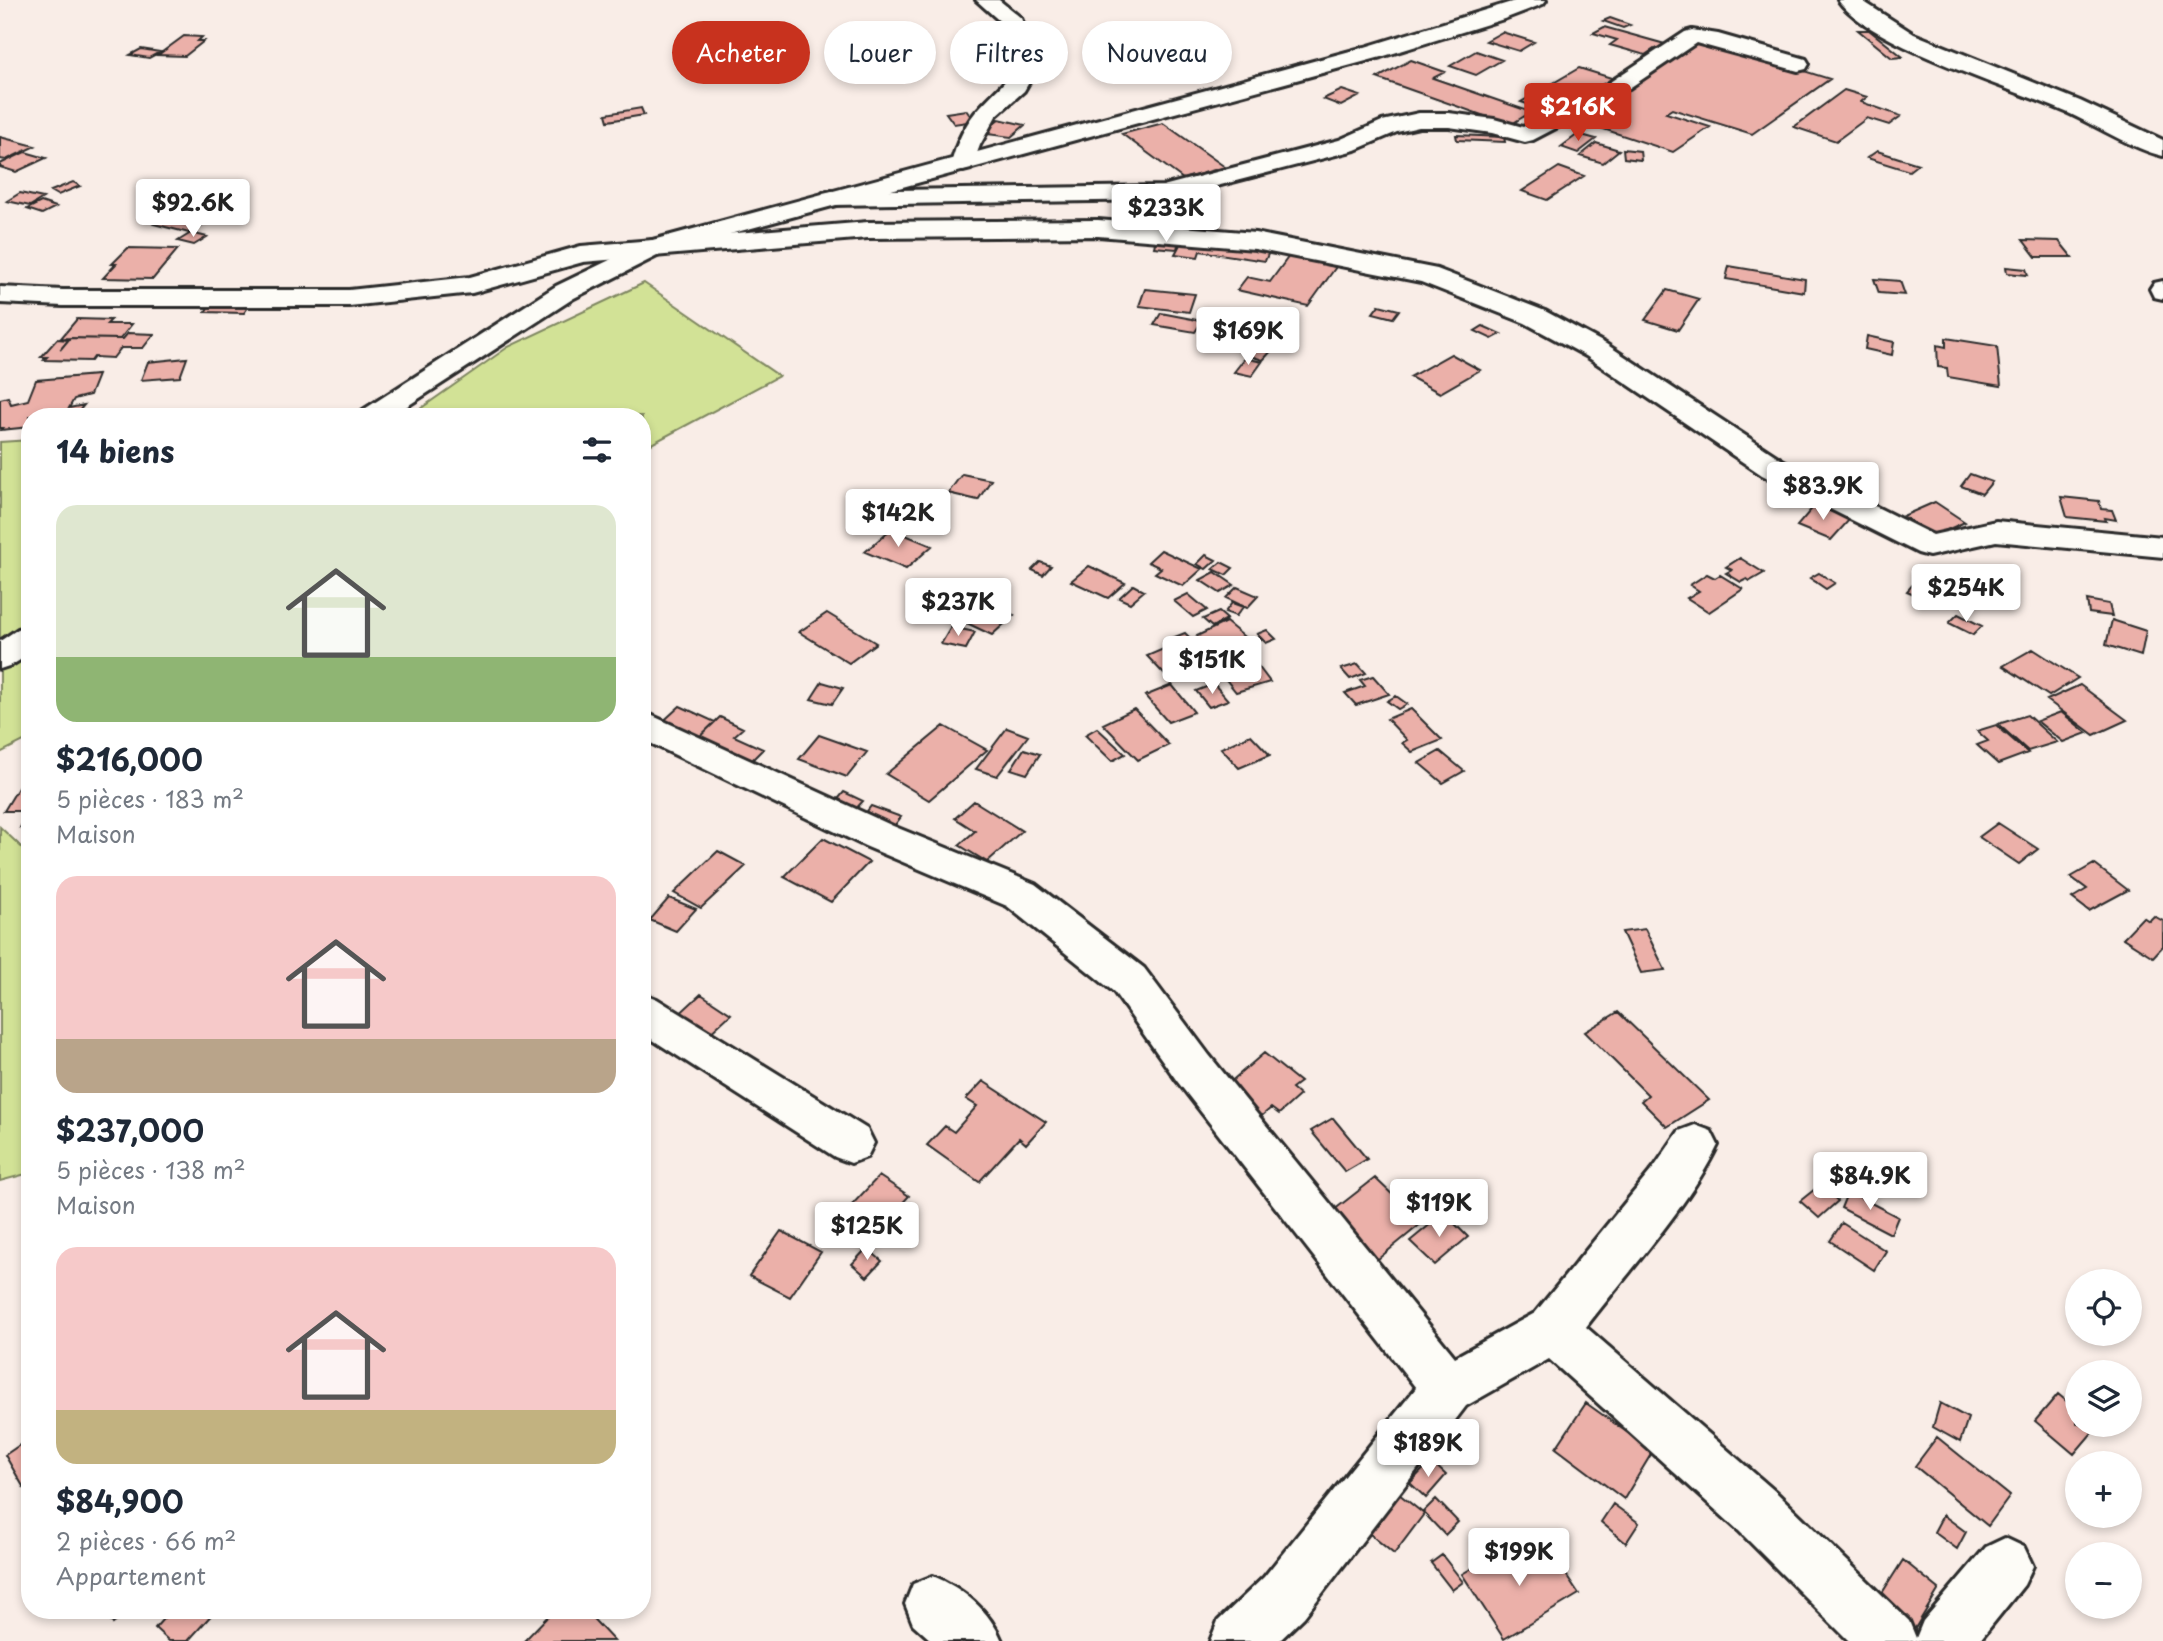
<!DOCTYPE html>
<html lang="fr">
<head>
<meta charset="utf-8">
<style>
  :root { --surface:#fff; --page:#f6f6f7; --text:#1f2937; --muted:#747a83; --accent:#c8321e }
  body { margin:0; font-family:"Playpen Sans",sans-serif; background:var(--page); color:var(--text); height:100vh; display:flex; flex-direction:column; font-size:26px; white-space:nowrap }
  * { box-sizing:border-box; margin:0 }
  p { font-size:23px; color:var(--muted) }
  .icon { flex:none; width:38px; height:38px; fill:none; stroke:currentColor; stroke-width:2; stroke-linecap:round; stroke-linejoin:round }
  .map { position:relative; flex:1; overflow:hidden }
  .drawer { position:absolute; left:21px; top:408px; width:630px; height:1211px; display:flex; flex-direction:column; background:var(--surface); border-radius:28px; box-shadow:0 4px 10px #0003 }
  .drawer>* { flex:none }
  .hud { position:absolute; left:672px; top:21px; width:665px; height:63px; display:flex; gap:14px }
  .tools { position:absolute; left:2065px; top:1269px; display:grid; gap:14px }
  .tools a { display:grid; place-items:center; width:77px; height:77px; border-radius:50%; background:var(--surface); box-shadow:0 4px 10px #0003; font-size:35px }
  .price { position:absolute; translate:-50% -60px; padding:0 16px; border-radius:7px; background:#fff; color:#222; font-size:23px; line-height:46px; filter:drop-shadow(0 2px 4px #0008) }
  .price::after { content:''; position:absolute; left:50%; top:42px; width:21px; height:16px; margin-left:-10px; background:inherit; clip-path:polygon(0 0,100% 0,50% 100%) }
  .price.current { background:var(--accent); color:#fff }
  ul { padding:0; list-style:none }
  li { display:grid; align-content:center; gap:14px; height:371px; padding:0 35px }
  li span { display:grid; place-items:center; height:217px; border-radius:21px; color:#555 }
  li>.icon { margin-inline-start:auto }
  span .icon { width:126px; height:126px; fill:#fffc; stroke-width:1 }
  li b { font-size:30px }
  h2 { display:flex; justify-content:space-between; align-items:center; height:84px; padding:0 35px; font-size:30px }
  .chip { padding:0 24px; border-radius:32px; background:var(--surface); box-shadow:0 4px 10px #0003; font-size:24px; line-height:63px }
  .chip.current { background:var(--accent); color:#fff }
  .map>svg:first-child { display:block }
  .green { fill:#d2e296; stroke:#7e8660; stroke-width:2 }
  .building { fill:#ebb0a9; stroke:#2b2b2b; stroke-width:2 }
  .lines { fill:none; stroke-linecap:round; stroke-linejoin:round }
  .minor-casing { stroke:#2b2b2b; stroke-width:6 }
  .major-casing { stroke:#2b2b2b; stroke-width:6 }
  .minor { fill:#fdfcf7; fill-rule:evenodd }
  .major { fill:#fdfcf7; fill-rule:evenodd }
</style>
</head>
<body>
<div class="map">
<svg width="2163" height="1641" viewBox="0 0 2163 1641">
  <rect width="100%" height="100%" fill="#f9ede7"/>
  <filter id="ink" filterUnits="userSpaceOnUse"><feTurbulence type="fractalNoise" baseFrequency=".0143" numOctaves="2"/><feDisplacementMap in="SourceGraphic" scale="14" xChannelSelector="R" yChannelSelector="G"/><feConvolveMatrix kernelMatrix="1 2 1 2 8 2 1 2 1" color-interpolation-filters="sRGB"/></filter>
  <g filter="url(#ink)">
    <path class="green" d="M644,283L779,376L642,449V416H410L508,347Z
      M30,440V738L0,753V442Z
      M0,827L30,855V1173L0,1181Z"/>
    <path class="building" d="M1610,18L1630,25L1623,28L1603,21Z
      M1604,27L1672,46L1663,52L1654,49L1645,55L1610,45L1617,40L1593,33Z
      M1858,30H1869L1903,57L1892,58Z
      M1502,32L1534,42L1519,51L1486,41Z
      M184,36L202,37L198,41H204L185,56L158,55Z
      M1703,40L1830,79L1752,134L1672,109L1666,113L1710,127L1673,152L1576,120Z
      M141,49L160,52L149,58L130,55Z
      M1476,51L1502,60L1476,75L1450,66Z
      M1411,60L1445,72L1433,78L1531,112L1510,125L1377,78Z
      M1579,68L1618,80L1560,115L1521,102Z
      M1342,90L1360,96L1341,106L1323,99Z
      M1844,90L1867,97L1861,102L1901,116L1889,125L1867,118L1836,141L1794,127Z
      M641,108L644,115L608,121L606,114Z
      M966,110L974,121L954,124L946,113Z
      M999,119L1025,125L1011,137L980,133Z
      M1163,123L1225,167L1183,179L1122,134Z
      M1578,134L1596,139L1578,153L1561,147Z
      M1456,135L1504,137L1505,142L1457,140Z
      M0,137L35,146L6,160L0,159Z
      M1596,143L1619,150L1603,163L1580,156Z
      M1623,149L1640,151L1641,160L1624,158Z
      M1877,151L1918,164L1909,171L1867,158Z
      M25,152L46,158L16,172L0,167V164Z
      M1559,167L1584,176L1547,200L1522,191Z
      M73,182L80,186L58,195L51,191Z
      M20,193L43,198L30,206L7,201Z
      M41,202L56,207L42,214L27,209Z
      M172,213L180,215L172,220L200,227L189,233L154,224Z
      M191,233L207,237L194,245L178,241Z
      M1156,239L1179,241L1177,249L1154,247Z
      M1183,239L1269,252L1265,261L1200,251L1198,257L1175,254Z
      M2023,240L2059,241L2072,257H2036Z
      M128,248L178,249L153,279L103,278L116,264H112Z
      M1289,256L1336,267L1308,306L1237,290L1247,277L1270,282Z
      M1729,266L1805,279L1804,292L1726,279Z
      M2006,267L2026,269L2028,275L2007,273Z
      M1874,279L1900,281L1905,295L1879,293Z
      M1145,289L1195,294L1189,312L1139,306Z
      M1667,290L1699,299L1678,330L1645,320Z
      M212,303H251L244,313L205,312Z
      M1379,305L1399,310L1393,318L1373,313Z
      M1161,313L1202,321L1195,332L1154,325Z
      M77,319L111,320L107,324H132L120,339L61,338Z
      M1230,322L1260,328L1253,341L1223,335Z
      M1483,326L1501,334L1492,339L1475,331Z
      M1265,331L1284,337L1263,360L1244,354Z
      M128,333L154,334L143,348H121L113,358L94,357L91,361L44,360L47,357H41L57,339L68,340L60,350L70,338L123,339Z
      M1867,336L1894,342L1892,355L1865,349Z
      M1946,338L1997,346L2001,386L1948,377L1947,368L1938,367L1937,345L1946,347Z
      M1451,354L1480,370L1440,393L1410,377Z
      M187,358L180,377L141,380L148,362Z
      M1245,358L1262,362L1252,376L1234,372Z
      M98,375L90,395L74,399L69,408L84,405L75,416H30V427L1,430L3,428H0V399L8,397L11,404L28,400L36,380Z
      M962,474L991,480L978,500L948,493Z
      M1970,474L1992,482L1982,494L1961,486Z
      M1786,488L1806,495L1801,502L1781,494Z
      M2061,497L2099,501L2101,509L2112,510L2116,520L2105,518L2106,521L2067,517Z
      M1935,502L1965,522L1933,536L1903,516Z
      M1815,505L1850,519L1831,540L1797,526Z
      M891,529L932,546L906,569L865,552Z
      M1161,550L1202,569L1183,586L1155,573L1161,568L1148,562Z
      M1206,555L1216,560L1206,569L1197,564Z
      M1740,558L1764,573L1750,581L1747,579L1741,582L1726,573L1732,570L1726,567Z
      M1040,562L1051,566L1043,575L1032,570Z
      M1221,562L1233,568L1226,575L1213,569Z
      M1089,566L1125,583L1108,598L1071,581Z
      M1215,572L1234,585L1220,593L1200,580Z
      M1819,573L1835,583L1826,589L1810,578Z
      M1923,573L1946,583L1943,587L1958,594L1949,606L1933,599L1931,601L1907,591Z
      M1707,574L1715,578L1720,575L1743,589L1709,612L1687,598L1699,591L1690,585Z
      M1133,585L1144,591L1130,603L1119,598Z
      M952,586L1014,615L992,635L929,605Z
      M1237,587L1258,596L1247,608L1226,598Z
      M1188,594L1207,610L1193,617L1174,601Z
      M2087,600L2109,604L2112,616L2089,613Z
      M1232,603L1243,607L1236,616L1225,612Z
      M1219,612L1227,619L1212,627L1203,619Z
      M827,613L876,643L849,663L799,632Z
      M1958,614L1982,626L1973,635L1949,623Z
      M2112,620L2146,631L2141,656L2106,645Z
      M1226,622L1248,640L1220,655L1197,636Z
      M951,627L975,632L966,649L941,644Z
      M1267,630L1276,639L1266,643L1257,634Z
      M1185,633L1209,657L1165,675L1147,656L1173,645L1167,640Z
      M2033,649L2078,678L2049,696L2003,666Z
      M1358,664L1366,673L1350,679L1341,669Z
      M1258,666L1270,682L1236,692L1224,677Z
      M1373,676L1389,694L1356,705L1345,693L1365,686L1360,680Z
      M822,682L843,688L832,704L811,699Z
      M1214,684L1228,700L1209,707L1196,691Z
      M1172,685L1194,712L1168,722L1145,696Z
      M2080,685L2127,720L2094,735L2047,700Z
      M1396,696L1407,704L1398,709L1387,701Z
      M680,706L715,722L693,743L658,726Z
      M1134,709L1169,745L1138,760L1103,724Z
      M1411,709L1442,740L1412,752L1402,743L1407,740L1387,719Z
      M2061,712L2087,733L2063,742L2037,721Z
      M2027,715L2057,742L2028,751L1998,724Z
      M720,717L743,728L734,736L763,749L745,767L693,743Z
      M1996,725L2028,753L1998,764L1977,745L1988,741L1977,731Z
      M944,726L987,750L929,800L886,774Z
      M1007,728L1028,736L997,776L976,769Z
      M1097,728L1125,754L1112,761L1085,735Z
      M819,735L867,752L847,777L799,759Z
      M1251,735L1270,755L1239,768L1221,748Z
      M1024,749L1040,754L1027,774L1011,769Z
      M1440,751L1464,771L1443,783L1419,763Z
      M30,768V828H20L29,811H4Z
      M844,792L863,801L852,813L833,805Z
      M974,801L1022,831L987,862L959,845L975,831L955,818Z
      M871,806L901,817L891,830L861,819Z
      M1998,823L2038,849L2019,864L1979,837Z
      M823,838L869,862L831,902L784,877Z
      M718,851L746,866L701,908L674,893Z
      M2094,864L2128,890L2089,911L2072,898L2087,889L2071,877Z
      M669,898L696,909L676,931L650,920Z
      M2154,916L2163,921V946L2153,957L2123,938L2143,917L2149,921Z
      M1645,929L1665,970L1641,973L1622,932Z
      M701,994L731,1014L706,1037L676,1017Z
      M1618,1012L1709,1100L1667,1127L1641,1101L1648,1095L1585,1032Z
      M1264,1053L1300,1082L1292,1088L1300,1095L1279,1114L1271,1108L1257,1120L1221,1090Z
      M983,1081L1046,1122L1026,1144L1019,1138L979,1182L927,1145L945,1126L954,1132L977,1106L966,1099Z
      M1333,1118L1367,1159L1345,1172L1311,1131Z
      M879,1176L909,1196L877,1231L848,1209Z
      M1375,1178L1422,1223L1372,1264L1325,1217Z
      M1820,1185L1838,1201L1819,1218L1800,1201Z
      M1848,1191L1898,1217L1891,1234L1841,1208Z
      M1444,1213L1468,1237L1435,1265L1410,1241Z
      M1842,1223L1886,1251L1874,1270L1830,1241Z
      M781,1231L821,1252L790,1297L749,1276Z
      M867,1248L882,1261L867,1277L852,1264Z
      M2058,1394L2077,1410V1424L2097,1427L2074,1454L2035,1421Z
      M1586,1403L1653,1451L1624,1499L1556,1448Z
      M1940,1403L1968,1418L1960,1442L1933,1427Z
      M1937,1437L2010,1496L1988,1526L1915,1466Z
      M30,1438V1484L24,1488L5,1455Z
      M1431,1461L1446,1475L1426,1498L1410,1483Z
      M1394,1490L1424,1514L1394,1554L1364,1529Z
      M1436,1499L1458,1522L1445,1535L1423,1512Z
      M1613,1504L1639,1523L1626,1543L1601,1522Z
      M1943,1515L1966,1532L1957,1549L1934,1532Z
      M1515,1543L1528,1562L1549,1549L1579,1594L1504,1639L1462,1574Z
      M1442,1555L1463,1582L1452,1590L1431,1563Z
      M1903,1560L1939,1589L1911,1635L1856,1572L1882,1593Z
      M105,1610H131L113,1624Z
      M171,1610H213L215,1611L188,1641H169L155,1628Z
      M554,1610H585L614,1641H524Z"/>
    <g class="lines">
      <g class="minor-casing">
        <path id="minor" d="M976,0H999L1021,18L1039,65L1024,91L996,116L980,145L971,169L963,171L955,169L951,164C956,144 966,121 981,106C994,92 1007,82 1017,65L1004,25Z
          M1838,0H1861L1914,34L2080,101L2163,140V156C2133,149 2095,125 2066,112C2012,88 1869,45 1838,0Z
          M1692,30L1718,34L1806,59L1809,64L1806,69L1798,71L1696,43L1619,95L1533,140L1525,142L1492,133L1449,127H1419L1397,132L1355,150L1163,200L832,205L823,203L820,198L823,193L832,191L1163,186L1339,140L1382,121L1419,113H1449L1494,119L1523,127L1604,86L1685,32Z
          M1098,220L1255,233L1437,269L1545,311L1606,344L1784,461L1933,535L1996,521L2163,537V557L1996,541L1929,556L1918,553L1762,475L1586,356L1525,323L1421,282L1255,249L1098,236L868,238L583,262L472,293L349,306H63L0,303V287L63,290H349L470,277L581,246L868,222Z
          M2163,281V299L2154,297L2150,289L2154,283Z
          M642,711L893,826L1035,884L1144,968L1209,1055L1455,1357L1535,1313L1655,1166L1679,1131L1695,1125L1711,1131L1718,1145C1689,1206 1628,1272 1586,1327L1777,1493L1909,1621L1916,1638L1923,1621L1986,1547L2005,1538L2024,1547L2033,1566L2024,1585L1979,1641H1849L1739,1531L1549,1359L1466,1406L1304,1617L1279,1641H1210L1218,1621L1264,1577L1416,1388L1177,1081L1114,992L1007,906L865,846L642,739Z
          M642,993L657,999L867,1129L874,1143L867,1157L851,1163L835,1157L642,1033Z
          M933,1576C963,1588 990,1611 1002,1641H932L913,1624L905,1604L913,1584Z"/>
      </g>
      <g class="major-casing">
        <path id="major" d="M1518,0H1546L1543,4L1504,19L1381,57L667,251L574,298L392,416H358L363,410L556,286L649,241L1365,47Z
          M30,626V654L12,665L0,669V641L18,629Z"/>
      </g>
      <use href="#minor" class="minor"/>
      <use href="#major" class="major"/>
    </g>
  </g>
</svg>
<div class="tools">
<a><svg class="icon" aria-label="locate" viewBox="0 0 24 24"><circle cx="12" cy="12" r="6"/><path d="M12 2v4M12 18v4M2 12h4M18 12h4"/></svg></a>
<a><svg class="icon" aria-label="layers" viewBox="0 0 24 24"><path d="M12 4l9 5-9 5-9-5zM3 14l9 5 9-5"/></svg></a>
<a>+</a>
<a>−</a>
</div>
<b class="price current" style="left:1578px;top:143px">$216K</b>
<b class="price" style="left:193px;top:239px">$92.6K</b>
<b class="price" style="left:1166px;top:244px">$233K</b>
<b class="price" style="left:1248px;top:367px">$169K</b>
<b class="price" style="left:1823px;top:522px">$83.9K</b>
<b class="price" style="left:898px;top:549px">$142K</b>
<b class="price" style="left:1966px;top:624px">$254K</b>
<b class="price" style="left:958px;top:638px">$237K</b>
<b class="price" style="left:1212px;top:696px">$151K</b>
<b class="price" style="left:1870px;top:1212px">$84.9K</b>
<b class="price" style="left:1439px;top:1239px">$119K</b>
<b class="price" style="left:867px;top:1262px">$125K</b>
<b class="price" style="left:1428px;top:1479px">$189K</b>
<b class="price" style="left:1519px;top:1588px">$199K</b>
<div class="hud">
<a class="chip current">Acheter</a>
<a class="chip">Louer</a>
<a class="chip">Filtres</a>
<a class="chip">Nouveau</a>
</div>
<section class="drawer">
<h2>14 biens<svg class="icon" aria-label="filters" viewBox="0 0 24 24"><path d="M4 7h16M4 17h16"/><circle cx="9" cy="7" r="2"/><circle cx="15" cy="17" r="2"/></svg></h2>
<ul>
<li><span style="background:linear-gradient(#dfe7d0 70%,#8fb573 0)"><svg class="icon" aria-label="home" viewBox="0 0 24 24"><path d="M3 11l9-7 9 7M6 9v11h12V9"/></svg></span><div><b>$216,000</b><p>5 pièces · 183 m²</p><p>Maison</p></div></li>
<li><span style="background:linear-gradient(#f6c9c9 75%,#b9a48a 0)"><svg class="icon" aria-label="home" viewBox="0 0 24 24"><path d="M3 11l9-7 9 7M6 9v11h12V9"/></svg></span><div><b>$237,000</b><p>5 pièces · 138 m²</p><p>Maison</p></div></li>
<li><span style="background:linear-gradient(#f6c9c9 75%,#c2b280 0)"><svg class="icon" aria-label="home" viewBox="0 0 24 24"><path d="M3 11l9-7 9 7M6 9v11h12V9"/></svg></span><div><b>$84,900</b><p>2 pièces · 66 m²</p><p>Appartement</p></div></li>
</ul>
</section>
</div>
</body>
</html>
